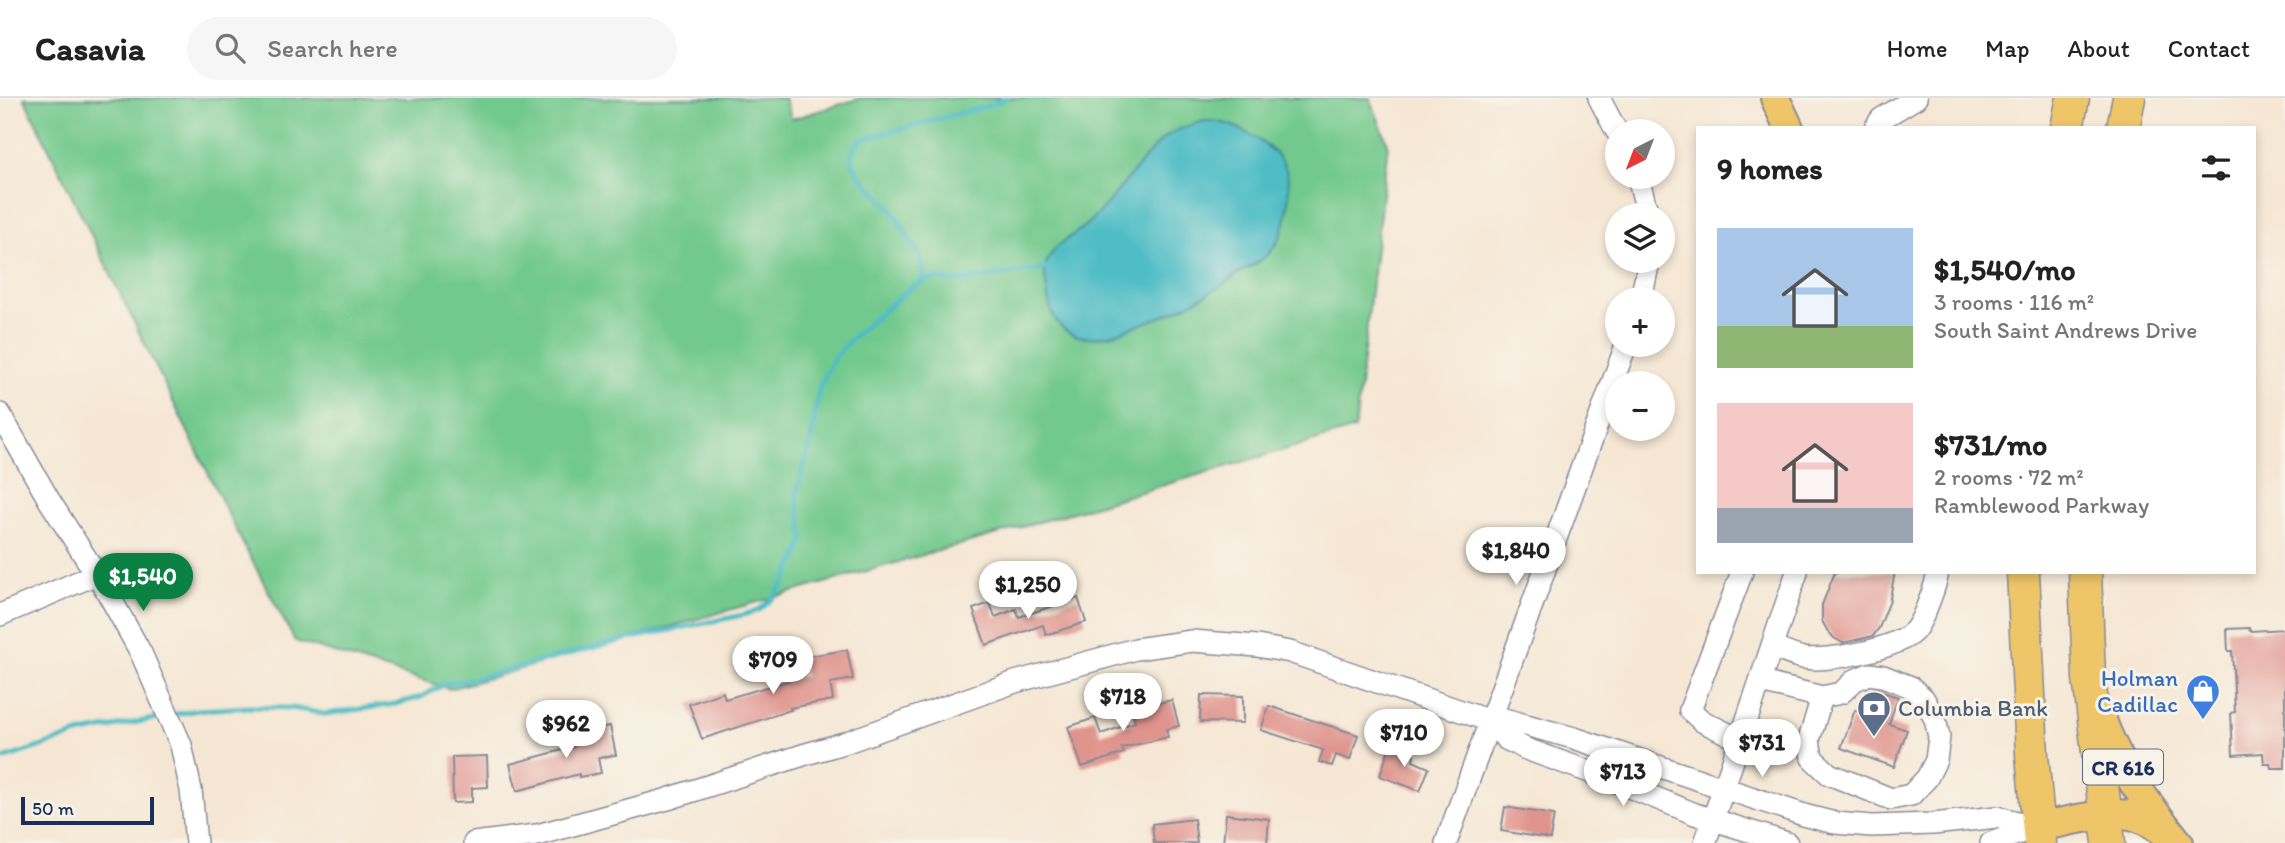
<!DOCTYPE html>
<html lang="en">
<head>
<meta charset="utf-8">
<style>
  :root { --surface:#fff; --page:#f6f6f6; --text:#222; --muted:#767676; --line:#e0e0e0; --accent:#0b8043 }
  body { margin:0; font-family:Itim,sans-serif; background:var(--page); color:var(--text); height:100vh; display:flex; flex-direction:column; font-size:26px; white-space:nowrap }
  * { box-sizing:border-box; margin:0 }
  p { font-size:23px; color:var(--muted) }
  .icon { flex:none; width:38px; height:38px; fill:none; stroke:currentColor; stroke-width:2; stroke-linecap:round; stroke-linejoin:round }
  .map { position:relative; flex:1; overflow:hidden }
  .drawer { position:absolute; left:1696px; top:28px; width:560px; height:448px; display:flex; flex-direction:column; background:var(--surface); border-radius:0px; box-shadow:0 4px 10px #0003 }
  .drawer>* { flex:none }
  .needle { width:46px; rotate:222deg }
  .fabs { position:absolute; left:1605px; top:21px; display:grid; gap:14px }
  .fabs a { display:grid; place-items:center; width:70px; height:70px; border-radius:50%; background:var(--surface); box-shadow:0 4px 10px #0003; font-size:35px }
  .scale { position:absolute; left:21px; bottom:18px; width:133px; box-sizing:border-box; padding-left:7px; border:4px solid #1b2f5e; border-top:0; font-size:19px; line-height:24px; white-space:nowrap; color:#1b2f5e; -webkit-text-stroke:5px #f7f3e8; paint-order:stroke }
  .price { position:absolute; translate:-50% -60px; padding:0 16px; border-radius:24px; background:#fff; color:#222; font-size:23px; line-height:46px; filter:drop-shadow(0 2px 4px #0008) }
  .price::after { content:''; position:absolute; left:50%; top:42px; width:21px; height:16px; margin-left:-10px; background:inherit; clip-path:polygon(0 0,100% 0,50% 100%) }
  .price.current { background:var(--accent); color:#fff }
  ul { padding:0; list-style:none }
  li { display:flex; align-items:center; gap:21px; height:175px; padding:0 21px }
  li span { display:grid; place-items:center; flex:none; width:196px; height:140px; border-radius:0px; color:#555 }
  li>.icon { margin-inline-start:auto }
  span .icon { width:84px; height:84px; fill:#fffc; stroke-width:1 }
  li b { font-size:30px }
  h2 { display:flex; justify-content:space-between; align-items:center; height:84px; padding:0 21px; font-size:30px }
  header { display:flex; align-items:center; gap:42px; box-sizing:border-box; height:98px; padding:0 35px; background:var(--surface); border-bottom:2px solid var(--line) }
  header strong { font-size:33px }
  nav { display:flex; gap:38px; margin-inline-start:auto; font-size:24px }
  .search { width:490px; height:63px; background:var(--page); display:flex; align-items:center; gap:18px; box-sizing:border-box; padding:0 24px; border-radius:38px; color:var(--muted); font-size:26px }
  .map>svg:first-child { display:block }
  .green { fill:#72c98d; stroke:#467c76; stroke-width:2 }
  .water { fill:#4fbdc6; stroke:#357692; stroke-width:2 }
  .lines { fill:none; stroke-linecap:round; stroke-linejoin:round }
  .stream { stroke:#4fbdc6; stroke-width:5 }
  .building { fill:#e0948e }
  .minor-casing { stroke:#888b99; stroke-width:24 }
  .major-casing { stroke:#888b99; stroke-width:32 }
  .highway-casing { stroke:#888b99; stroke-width:35 }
  .minor { stroke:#fff; stroke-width:21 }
  .major { stroke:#eec569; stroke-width:28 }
  .highway { stroke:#eec569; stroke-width:32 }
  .labels { text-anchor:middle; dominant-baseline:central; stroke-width:6; stroke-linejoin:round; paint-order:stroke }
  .shield { fill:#f7f3e8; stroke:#5d6a87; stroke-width:2 }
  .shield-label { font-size:21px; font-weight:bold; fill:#1b2f5e }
  .shop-label { font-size:23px; fill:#366cbe; stroke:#f7f3e8; text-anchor:end }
  .service-label { font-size:23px; fill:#4e5e75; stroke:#f7f3e8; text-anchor:start }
</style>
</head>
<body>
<header>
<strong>Casavia</strong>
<div class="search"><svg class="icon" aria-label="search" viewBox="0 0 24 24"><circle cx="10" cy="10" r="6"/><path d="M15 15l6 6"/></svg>Search here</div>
<nav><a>Home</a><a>Map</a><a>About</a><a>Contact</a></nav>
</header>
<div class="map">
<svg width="2285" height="745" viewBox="0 0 2285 745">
  <rect width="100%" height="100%" fill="#f7f3e8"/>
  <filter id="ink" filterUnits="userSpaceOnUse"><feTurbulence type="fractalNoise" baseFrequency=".0143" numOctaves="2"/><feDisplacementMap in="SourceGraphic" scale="14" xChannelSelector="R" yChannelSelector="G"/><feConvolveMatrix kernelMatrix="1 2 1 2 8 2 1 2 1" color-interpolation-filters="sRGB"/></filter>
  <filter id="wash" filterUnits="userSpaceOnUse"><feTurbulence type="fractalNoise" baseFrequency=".00686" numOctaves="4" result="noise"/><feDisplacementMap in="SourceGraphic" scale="28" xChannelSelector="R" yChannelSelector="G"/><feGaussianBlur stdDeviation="1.57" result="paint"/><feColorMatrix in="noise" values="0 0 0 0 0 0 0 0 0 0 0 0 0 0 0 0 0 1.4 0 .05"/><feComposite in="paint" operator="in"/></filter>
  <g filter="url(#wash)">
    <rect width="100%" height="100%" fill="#f6e7d4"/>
    <path class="green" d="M24,0H784L792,21L861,0H1370L1388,46L1355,331L1015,431L450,591L295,543L241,442Z"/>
    <path class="water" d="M1204,23C1230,22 1256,38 1275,55C1289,69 1290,85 1288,104C1287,120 1284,135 1274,149C1266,161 1253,167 1241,174C1233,178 1226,185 1219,189C1204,198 1188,207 1172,214C1160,220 1146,224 1133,229C1090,247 1052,246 1047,192C1046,184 1043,174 1046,166C1053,146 1073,139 1087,126C1115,101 1134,69 1161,43C1172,32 1190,28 1204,23Z"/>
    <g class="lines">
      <path class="stream" d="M921,185L923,176L920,158L890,109L861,79L853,66L852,55L860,42L984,9L1007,0
        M172,617L198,612L249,609L292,610L325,616L395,606L421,599L445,586L473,581L627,541L743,517L759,512L772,501L782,488L799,456L804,440L796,396L811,342L819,290L834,260L853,239L909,191L924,183L934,180L951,183L966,182L1050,170
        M0,662L78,636L163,619"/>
    </g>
    <g id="blocks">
      <path class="building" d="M1835,474H1895L1889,505L1879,530L1873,538L1843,545L1834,540L1827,532L1822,523V507Z
        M1078,500L1086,524L1046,537L1043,527L986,547L973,511L990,505L995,519L1016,511L1019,519Z
        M2249,530L2250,533L2285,531V670H2271L2270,666H2264L2263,655L2233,657L2231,615L2235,614L2232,553H2228L2227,531Z
        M847,552L853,581L830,585L833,602L790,610L791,612L702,641L689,606L723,594L725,601L805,578L802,559Z
        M1874,591L1898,599L1889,626L1907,632L1894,669L1841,650L1855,612L1865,616Z
        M1201,597L1243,598V625L1200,624Z
        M1172,602L1179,628L1166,631L1168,639L1122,650L1124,655L1082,669L1068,629L1095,620L1101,636L1135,624L1132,611Z
        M1269,608L1358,637L1350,662L1336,657L1332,668L1319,664L1323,652L1261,632Z
        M610,628L616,657L598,660L601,675L579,679V676L517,693L510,666L574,649L571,635Z
        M1390,647L1414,657L1413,663L1429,670L1420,693L1380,678Z
        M487,658L488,689L472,690V704L453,705L452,659Z
        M1505,709L1554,717L1550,741L1501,733Z
        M1226,716L1269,721L1267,745H1223Z
        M1194,721L1197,745H1154L1152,726Z"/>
    </g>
  </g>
  <g filter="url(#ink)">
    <use href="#blocks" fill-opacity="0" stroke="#888b99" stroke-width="2"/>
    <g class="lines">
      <g class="minor-casing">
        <path id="minor" d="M1599,0L1617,34
          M1875,30L1881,21L1916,0
          M1638,79L1648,117
          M1641,201L1649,163
          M0,316L49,402L105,490L141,555L181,647L191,692L196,745
          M0,517L97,476
          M1772,549C1782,553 1793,558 1803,560C1827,564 1896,551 1913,534C1922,526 1936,487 1938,474
          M1761,584L1822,599L1841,595L1855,582L1869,576L1883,578L1911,589L1924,601L1935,621L1939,639L1936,662L1927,680L1911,697L1891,701L1829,676L1812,660L1809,642L1822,599
          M1490,623L1506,641L1526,651L1612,682L1695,716L1787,745
          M1740,642L1702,623L1690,612L1742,474
          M474,745L537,737L668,701L806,656L844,645L1015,584L1136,551L1192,543L1257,548L1290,554L1490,623L1504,621L1574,640L1807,718L1835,725L1872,728L1933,726L1997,719L2037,729
          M1446,745L1626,247
          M1705,745L1797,474
          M1991,745L2037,729"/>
      </g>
      <g class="major-casing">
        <path id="major" d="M1775,0L1789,30
          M2099,614C2117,668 2144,701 2179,745
          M2037,729C2062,725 2106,713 2130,717C2143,719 2154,727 2164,734"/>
      </g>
      <g class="highway-casing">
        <path id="highway" d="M2067,30L2073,0
          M2123,30L2129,0
          M2023,474L2032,657L2040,745
          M2085,474L2089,580L2109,745"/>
      </g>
      <use href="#minor" class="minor"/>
      <use href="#major" class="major"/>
      <use href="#highway" class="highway"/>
    </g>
  </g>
  <defs>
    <g id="shop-pin" transform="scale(1.75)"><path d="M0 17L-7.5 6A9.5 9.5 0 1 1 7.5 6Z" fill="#3f7fe0" stroke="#f7f3e8"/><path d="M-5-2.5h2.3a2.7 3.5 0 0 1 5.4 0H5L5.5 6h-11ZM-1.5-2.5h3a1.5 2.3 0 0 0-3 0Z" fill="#fff"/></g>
    <g id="bank-pin" transform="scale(1.75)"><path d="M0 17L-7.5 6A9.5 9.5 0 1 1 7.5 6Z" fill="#5c6f8a" stroke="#f7f3e8"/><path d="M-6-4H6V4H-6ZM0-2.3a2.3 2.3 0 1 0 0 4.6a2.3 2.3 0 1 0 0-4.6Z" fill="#fff"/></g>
  </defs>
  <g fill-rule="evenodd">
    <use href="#shop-pin" x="2203" y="593"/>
    <use href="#bank-pin" x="1874" y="610"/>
  </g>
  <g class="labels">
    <rect class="shield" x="2083" y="651.5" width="80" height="35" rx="5"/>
    <g class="shield-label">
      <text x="2123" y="669">CR 616</text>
    </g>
    <g class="shop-label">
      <text x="2178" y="580">Holman<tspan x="2178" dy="26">Cadillac</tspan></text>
    </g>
    <g class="service-label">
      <text x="1898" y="610">Columbia Bank</text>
    </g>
  </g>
</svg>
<div class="fabs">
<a><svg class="needle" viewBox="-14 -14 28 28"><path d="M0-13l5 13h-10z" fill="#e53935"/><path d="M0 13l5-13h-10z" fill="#767676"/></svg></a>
<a><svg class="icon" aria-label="layers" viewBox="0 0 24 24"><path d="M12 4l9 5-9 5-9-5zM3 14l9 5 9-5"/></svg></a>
<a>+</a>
<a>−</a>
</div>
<div class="scale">50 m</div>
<b class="price" style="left:1516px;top:489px">$1,840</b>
<b class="price current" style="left:143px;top:515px">$1,540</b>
<b class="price" style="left:1028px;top:523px">$1,250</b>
<b class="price" style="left:773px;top:598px">$709</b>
<b class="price" style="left:1123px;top:635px">$718</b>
<b class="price" style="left:566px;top:662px">$962</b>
<b class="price" style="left:1404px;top:671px">$710</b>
<b class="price" style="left:1762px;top:681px">$731</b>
<b class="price" style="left:1623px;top:710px">$713</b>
<section class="drawer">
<h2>9 homes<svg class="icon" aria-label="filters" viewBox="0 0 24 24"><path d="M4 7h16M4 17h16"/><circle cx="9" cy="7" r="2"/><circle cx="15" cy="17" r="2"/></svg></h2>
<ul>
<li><span style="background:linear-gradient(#a9c7e8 70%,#8fb573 0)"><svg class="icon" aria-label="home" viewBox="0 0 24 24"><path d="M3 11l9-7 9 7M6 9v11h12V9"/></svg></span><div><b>$1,540/mo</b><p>3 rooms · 116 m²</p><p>South Saint Andrews Drive</p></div></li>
<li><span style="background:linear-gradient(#f6c9c9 75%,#9aa5b1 0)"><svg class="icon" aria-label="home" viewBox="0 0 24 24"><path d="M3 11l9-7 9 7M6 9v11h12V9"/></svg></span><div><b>$731/mo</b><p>2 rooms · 72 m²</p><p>Ramblewood Parkway</p></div></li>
</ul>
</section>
</div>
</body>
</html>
